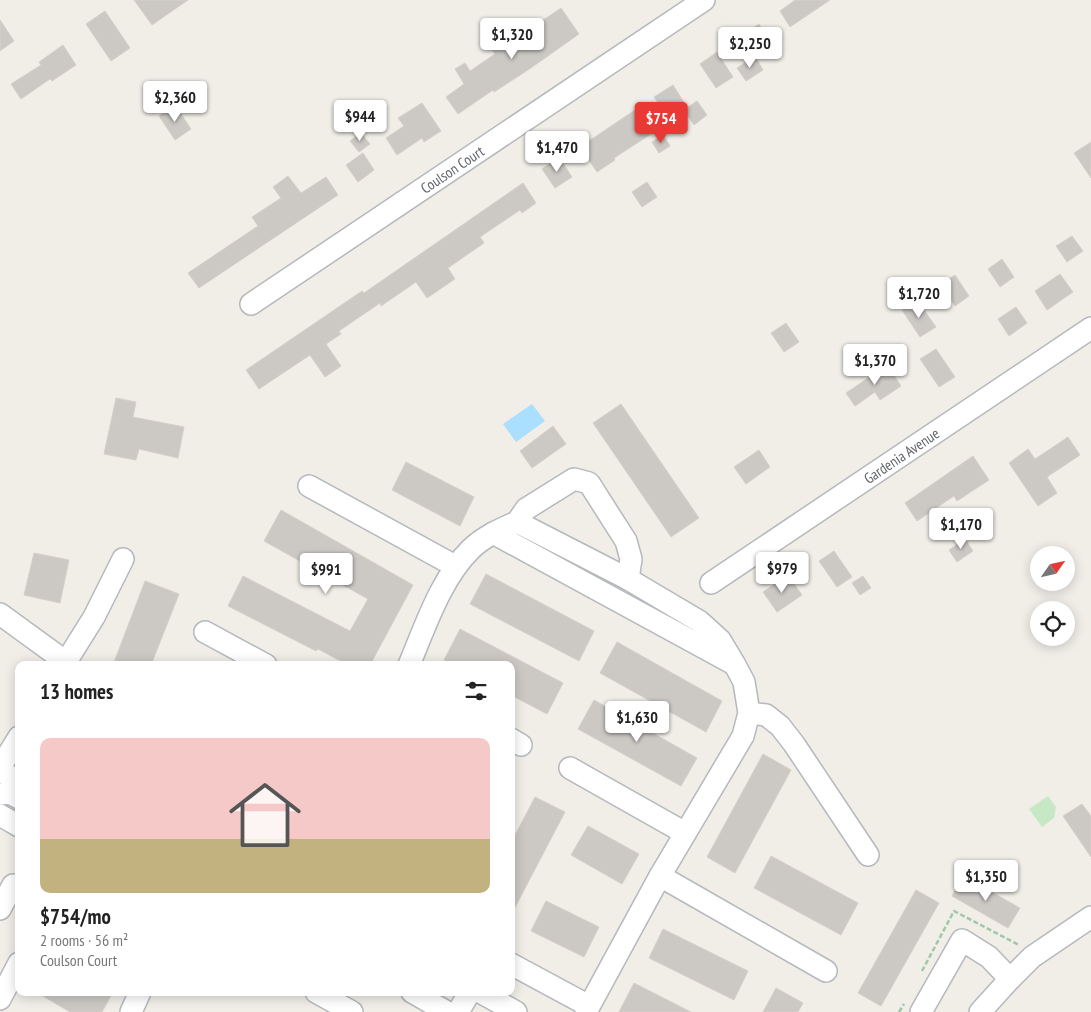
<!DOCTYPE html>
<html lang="en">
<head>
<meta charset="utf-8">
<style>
  :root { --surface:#fff; --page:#f6f6f6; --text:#222; --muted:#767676; --line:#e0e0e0; --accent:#ea3935 }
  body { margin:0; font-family:"PT Sans Narrow",sans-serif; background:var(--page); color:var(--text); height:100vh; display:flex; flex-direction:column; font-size:19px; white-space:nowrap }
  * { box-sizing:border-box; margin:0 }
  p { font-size:16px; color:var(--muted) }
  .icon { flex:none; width:28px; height:28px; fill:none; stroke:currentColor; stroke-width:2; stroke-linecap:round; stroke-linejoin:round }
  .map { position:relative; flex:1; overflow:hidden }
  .side { position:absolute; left:15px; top:661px; width:500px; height:335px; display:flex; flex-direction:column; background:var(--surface); border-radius:10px; box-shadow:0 2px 12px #0003 }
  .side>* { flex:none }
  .needle { width:32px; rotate:56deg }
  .tools { position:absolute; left:1030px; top:546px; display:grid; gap:10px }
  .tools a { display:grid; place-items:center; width:45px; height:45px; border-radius:50%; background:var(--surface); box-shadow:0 2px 12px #0003; font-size:25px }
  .price { position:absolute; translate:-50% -42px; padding:0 11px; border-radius:5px; background:#fff; color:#222; font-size:16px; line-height:32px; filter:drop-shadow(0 1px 2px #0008) }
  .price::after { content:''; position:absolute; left:50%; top:30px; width:15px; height:11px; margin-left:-8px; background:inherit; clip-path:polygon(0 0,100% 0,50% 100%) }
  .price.active { background:var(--accent); color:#fff }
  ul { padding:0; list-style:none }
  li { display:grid; align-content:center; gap:10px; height:265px; padding:0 25px }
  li+li { border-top:1px solid var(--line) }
  li span { display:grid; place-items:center; height:155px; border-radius:10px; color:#555 }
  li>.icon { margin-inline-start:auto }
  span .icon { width:90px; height:90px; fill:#fffc; stroke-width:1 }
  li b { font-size:21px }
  h2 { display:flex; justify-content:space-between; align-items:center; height:60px; padding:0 25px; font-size:21px }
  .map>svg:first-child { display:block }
  .green { fill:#c7e8c5 }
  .water { fill:#aadfff }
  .building { fill:#ccc9c5; stroke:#d6d0c6 }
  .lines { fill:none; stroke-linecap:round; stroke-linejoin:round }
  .minor-casing { stroke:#b5b8bc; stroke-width:24 }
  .path { stroke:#9ec9a8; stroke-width:2.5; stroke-dasharray:5 2.5; stroke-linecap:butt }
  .minor { stroke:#fff; stroke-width:21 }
  .labels { text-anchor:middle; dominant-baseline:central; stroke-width:4; stroke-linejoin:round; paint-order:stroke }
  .street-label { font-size:15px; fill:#5f6368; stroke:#fff }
</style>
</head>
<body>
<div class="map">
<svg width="1091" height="1012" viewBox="0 0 1091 1012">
  <rect width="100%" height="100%" fill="#f1eee8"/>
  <path class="green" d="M1048,796L1056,807L1054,818L1042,827L1029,809Z"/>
  <path class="water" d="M532,404L545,421L516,442L503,424Z"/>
  <path class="building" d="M134,0H188L152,25Z
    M795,0H830L790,27L780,11Z
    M561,8L579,34L528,70L494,92L493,90L458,114L446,97L464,84L455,69L465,63L470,71L495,54L489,46L501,37L506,45Z
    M105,11L130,48L111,61L86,24Z
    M0,20L14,41L0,51Z
    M759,24L771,43L755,54L743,35Z
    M63,45L76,65L52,81L50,79L21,99L11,84L41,65L39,62Z
    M717,52L733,77L716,88L700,64Z
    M755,56L763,70L746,81L737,68Z
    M673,85L685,104L667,116L654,97Z
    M697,101L707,115L694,125L684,110Z
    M422,103L441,131L424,142L422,138L397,155L386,138L404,126L398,118Z
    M175,105L191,129L175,140L159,116Z
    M635,110L651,134L614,158L615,160L597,172L580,147Z
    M361,133L370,144L359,152L350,141Z
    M663,135L670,146L659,153L652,142Z
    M1091,142V178L1074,153Z
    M363,153L374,170L358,182L346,165Z
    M559,157L572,177L555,188L542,169Z
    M288,176L301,193L326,177L338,195L199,288L188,273L258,226L252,217L281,198L273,187Z
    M647,182L657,197L642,207L632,192Z
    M523,183L536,203L522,213L520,210L480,237L484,243L448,268L455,279L427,298L416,282L381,306L380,303L339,331L341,334L326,344L341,366L325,377L310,355L259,389L246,370L362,291L364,293Z
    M1072,236L1083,251L1067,262L1056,246Z
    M1002,259L1014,277L1000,287L988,269Z
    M1060,274L1073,292L1047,310L1035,291Z
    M955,275L969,296L955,306L941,285Z
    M917,300L936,327L920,337L902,310Z
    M1016,307L1027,323L1009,336L998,319Z
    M786,323L799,342L784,352L771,333Z
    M936,349L955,377L939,387L920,359Z
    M887,365L901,386L880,400L875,392L855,406L846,393Z
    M116,398L136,402L133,417L184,427L178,458L139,449L136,460L104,454Z
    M621,404L699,518L671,537L593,423Z
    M553,426L566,444L532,468L520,451Z
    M1068,437L1080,455L1047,477L1057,493L1038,506L1009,463L1028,449L1035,459Z
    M759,450L770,467L746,484L734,467Z
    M973,456L989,480L957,501L954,496L917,521L905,503Z
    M406,462L474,497L460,526L392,490Z
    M281,510L413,585L370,665H348L318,649L316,651L228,606L243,576L350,631L368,599L264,541Z
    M965,539L973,551L957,562L949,550Z
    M834,551L852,577L837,587L819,561Z
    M34,553L69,560L60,603L24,595Z
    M486,574L594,631L579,661L470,604Z
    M788,575L802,595L777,612L763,592Z
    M863,576L871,588L860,595L852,583Z
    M145,581L179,594L151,665H113Z
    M460,629L563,683L547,714L511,695V665H454L444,660Z
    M617,642L722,701L706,732L600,673Z
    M594,700L697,758L681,786L578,729Z
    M763,754L791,770L735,873L707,857Z
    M535,797L565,812L511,915V843Z
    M1082,804L1091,816V857L1063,816Z
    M588,826L639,854L622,884L571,855Z
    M771,856L858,903L841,935L754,888Z
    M963,876L1020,908L1008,928L952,896Z
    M916,890L939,903L881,1006L858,993Z
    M546,901L599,927L584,957L531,931Z
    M663,929L748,971L734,1000L649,958Z
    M634,983L691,1012H619Z
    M776,988L803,1003L798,1012H763Z
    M36,992H113L102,1012H70Z"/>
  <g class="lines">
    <g class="minor-casing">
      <g id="minor">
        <path id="s1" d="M251,304L704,0"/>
        <path d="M309,486L455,566"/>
        <path d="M517,522L526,509L574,479L589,483L626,541L631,559L628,579"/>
        <path d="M493,533L732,663"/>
        <path id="s2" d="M711,583L1091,328"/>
        <path d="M0,614L66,662"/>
        <path d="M205,632L266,665"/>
        <path d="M64,665L94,617L123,559"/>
        <path d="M409,665C425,627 441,578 471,549C483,537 501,529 517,522L628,579L699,621L720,640L735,665L744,682L749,713L743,736L660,876L586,1012"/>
        <path d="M749,713L766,715L780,726L794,744L868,855"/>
        <path d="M511,739L521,745"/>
        <path d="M0,764L6,758L19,737"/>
        <path d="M570,768L685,833"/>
        <path d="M0,771L19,781"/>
        <path d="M0,794L10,793L19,798"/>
        <path d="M0,815L19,826"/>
        <path d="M660,876L826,971"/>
        <path d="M0,909L13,885L19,888"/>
        <path d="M511,964L589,1006"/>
        <path d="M316,992L352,1012"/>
        <path d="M412,992L447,1012"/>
        <path d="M480,992L516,1012"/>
        <path d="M0,999L19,963"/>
        <path d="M131,1012L140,992"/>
        <path d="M458,1012L470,992"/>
        <path d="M921,1012L962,940L989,957L1010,979"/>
        <path d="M980,1012L1010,979L1032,957L1091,917"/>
      </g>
    </g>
    <path class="path" d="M922,971L954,911L1019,945
      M899,1012L904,1004"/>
    <use href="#minor" class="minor"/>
  </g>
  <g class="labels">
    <g class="street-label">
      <text stroke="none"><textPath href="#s1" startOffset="242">Coulson Court</textPath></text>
      <text stroke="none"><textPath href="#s2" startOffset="229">Gardenia Avenue</textPath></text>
    </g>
  </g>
</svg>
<div class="tools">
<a><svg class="needle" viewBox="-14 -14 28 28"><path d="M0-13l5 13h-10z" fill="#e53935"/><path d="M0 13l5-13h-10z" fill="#767676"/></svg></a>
<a><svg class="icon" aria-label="locate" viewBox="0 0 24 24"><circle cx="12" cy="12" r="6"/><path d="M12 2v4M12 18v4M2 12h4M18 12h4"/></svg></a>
</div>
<b class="price" style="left:512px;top:60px">$1,320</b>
<b class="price" style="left:750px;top:69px">$2,250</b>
<b class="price" style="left:175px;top:123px">$2,360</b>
<b class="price" style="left:360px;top:142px">$944</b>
<b class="price active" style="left:661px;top:144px">$754</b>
<b class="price" style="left:557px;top:173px">$1,470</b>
<b class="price" style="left:919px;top:319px">$1,720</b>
<b class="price" style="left:875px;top:386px">$1,370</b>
<b class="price" style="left:961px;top:550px">$1,170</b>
<b class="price" style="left:782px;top:594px">$979</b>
<b class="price" style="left:326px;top:595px">$991</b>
<b class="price" style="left:637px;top:743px">$1,630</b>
<b class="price" style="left:986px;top:902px">$1,350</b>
<section class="side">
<h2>13 homes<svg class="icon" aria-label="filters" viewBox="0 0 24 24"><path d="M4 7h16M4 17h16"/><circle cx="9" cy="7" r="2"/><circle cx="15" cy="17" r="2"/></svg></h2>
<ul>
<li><span style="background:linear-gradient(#f6c9c9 65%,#c2b280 0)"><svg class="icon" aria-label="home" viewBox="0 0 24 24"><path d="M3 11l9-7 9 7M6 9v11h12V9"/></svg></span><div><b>$754/mo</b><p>2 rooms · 56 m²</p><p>Coulson Court</p></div></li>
</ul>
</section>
</div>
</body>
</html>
